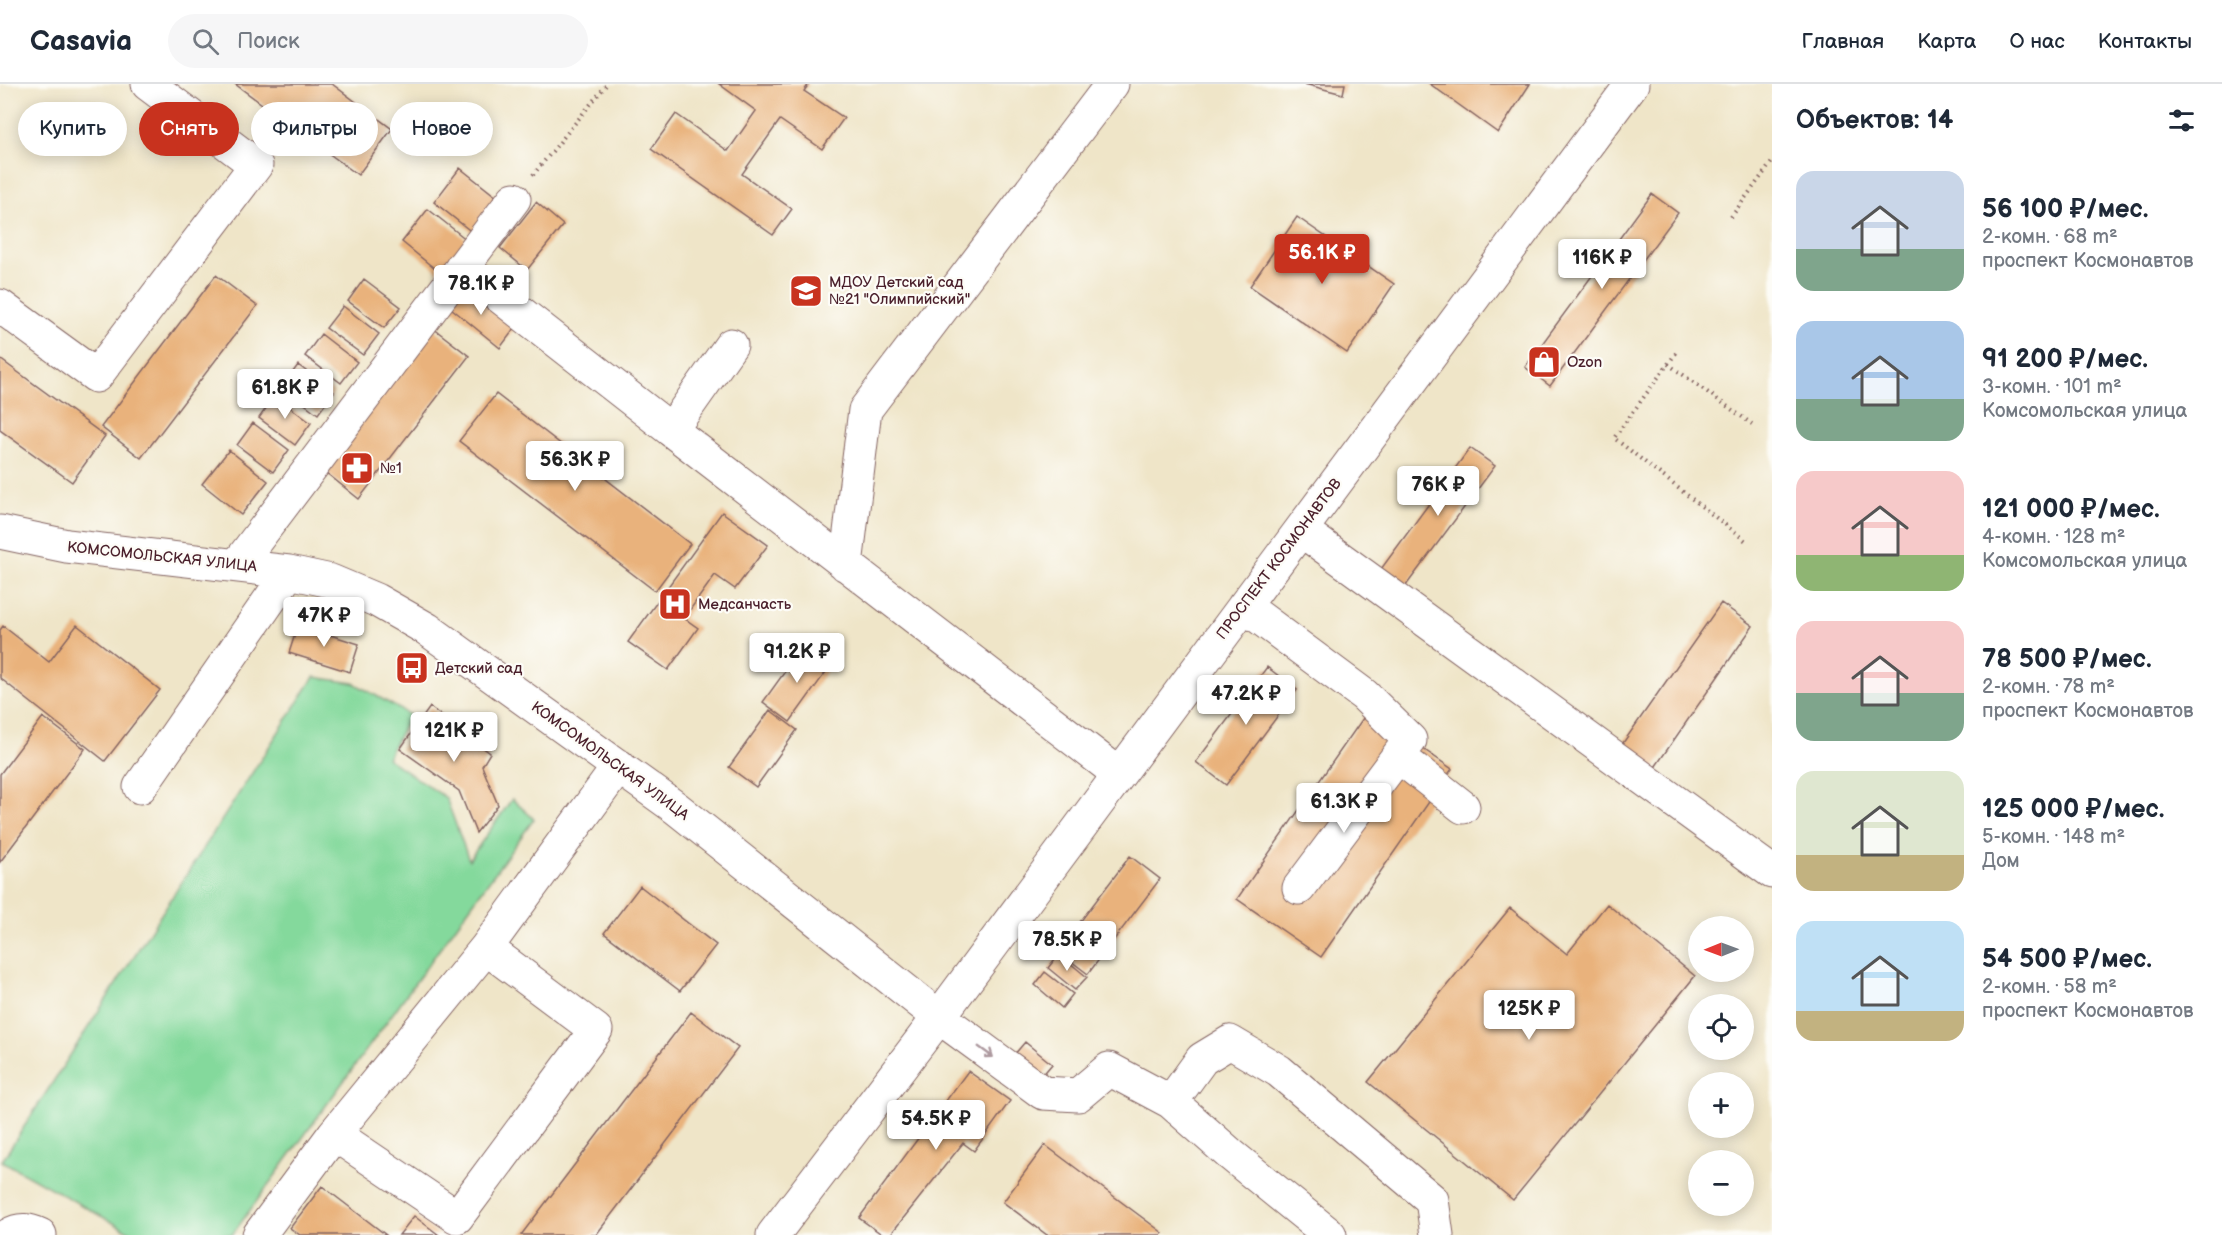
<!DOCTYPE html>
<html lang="ru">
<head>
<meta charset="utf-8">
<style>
  :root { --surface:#fff; --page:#f6f6f7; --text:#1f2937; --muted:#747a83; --line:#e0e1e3; --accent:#c8321e }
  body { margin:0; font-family:"Balsamiq Sans",sans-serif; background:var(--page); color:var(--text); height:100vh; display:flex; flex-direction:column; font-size:22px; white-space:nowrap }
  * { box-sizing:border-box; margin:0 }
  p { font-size:20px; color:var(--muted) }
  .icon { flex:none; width:33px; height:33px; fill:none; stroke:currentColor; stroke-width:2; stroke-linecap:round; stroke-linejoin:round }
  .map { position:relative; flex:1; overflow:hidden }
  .sheet { display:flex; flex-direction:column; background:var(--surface); width:450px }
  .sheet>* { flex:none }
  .banner { position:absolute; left:18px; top:18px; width:570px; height:54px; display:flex; gap:12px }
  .needle { width:39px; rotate:269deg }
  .fabs { position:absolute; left:1688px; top:832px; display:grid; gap:12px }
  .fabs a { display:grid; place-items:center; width:66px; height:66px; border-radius:50%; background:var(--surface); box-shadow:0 3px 15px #0003; font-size:30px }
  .price { position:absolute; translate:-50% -51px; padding:0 14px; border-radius:6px; background:#fff; color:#222; font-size:20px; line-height:39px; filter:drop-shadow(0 2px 3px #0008) }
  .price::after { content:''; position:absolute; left:50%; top:36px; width:18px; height:14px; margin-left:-9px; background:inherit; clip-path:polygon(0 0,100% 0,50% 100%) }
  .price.on { background:var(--accent); color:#fff }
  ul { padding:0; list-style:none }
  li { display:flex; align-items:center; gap:18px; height:150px; padding:0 24px }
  li span { display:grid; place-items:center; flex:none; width:168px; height:120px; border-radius:18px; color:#555 }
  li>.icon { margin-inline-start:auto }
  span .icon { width:72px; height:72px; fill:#fffc; stroke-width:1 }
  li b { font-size:26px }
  h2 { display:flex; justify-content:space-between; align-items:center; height:72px; padding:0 24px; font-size:26px }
  .pill { padding:0 21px; border-radius:27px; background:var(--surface); box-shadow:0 3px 15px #0003; font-size:21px; line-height:54px }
  .pill.on { background:var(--accent); color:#fff }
  header { display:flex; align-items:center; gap:36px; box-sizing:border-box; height:84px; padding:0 30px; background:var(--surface); border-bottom:2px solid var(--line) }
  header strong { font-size:28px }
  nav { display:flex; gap:33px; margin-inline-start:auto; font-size:21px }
  .search { width:420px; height:54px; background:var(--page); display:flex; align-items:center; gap:15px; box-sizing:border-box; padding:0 21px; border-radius:33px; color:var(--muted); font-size:22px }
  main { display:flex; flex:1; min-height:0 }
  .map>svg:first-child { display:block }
  .green { fill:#84d99c; stroke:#677c64; stroke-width:1.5 }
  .building { fill:#e9b27c }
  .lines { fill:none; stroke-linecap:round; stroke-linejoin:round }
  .minor-casing { stroke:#846462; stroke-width:35 }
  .path { stroke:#846462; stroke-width:4; stroke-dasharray:1.5 4.5; stroke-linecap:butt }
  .minor { stroke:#fff; stroke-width:33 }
  .oneway { stroke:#ae9aa0 }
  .labels { text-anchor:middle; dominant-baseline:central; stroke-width:4.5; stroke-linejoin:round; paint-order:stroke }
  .poi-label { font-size:15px; fill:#4a1f2b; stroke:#fdfcf7; text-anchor:start }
  .street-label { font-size:15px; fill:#4a1f2b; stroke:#fdfcf7 }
</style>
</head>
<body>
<header>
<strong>Casavia</strong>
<div class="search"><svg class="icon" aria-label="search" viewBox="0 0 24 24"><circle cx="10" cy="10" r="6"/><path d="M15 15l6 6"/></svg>Поиск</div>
<nav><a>Главная</a><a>Карта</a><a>О нас</a><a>Контакты</a></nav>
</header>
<main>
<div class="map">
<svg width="1772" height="1151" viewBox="0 0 1772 1151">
  <rect width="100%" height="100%" fill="#fdfcf7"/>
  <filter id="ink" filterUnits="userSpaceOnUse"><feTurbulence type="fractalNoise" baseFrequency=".0167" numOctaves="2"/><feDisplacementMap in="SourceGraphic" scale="12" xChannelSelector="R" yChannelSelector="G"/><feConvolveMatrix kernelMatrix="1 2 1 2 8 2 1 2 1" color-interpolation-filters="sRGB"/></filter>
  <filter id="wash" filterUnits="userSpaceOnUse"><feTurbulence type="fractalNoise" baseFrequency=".008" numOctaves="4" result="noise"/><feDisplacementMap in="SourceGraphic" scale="24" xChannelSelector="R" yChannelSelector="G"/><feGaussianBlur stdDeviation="1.35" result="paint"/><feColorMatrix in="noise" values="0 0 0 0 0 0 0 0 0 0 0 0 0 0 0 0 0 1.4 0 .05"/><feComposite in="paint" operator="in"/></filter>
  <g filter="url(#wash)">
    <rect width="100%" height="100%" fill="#efe5c8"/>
    <path class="green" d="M314,593L354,599L410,631L387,674L446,714L469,776L512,715L534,735L232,1151H135L2,1077Z"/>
    <g id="blocks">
      <path class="building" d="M235,0H332L392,45L358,91Z
        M719,0H809L804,7L844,34L822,65L780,36L742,90L792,125L773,151L651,65L676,30L728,67L756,27Z
        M1304,0H1345L1343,10Z
        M1430,0H1530L1498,49Z
        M460,84L499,115L473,149L434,118Z
        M1652,110L1678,129L1550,302L1525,283Z
        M536,118L563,141L527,186L500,164Z
        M428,125L467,156L440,189L402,158Z
        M1297,133L1394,200L1347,269L1250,202Z
        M216,191L257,222L141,374L101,343Z
        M364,195L401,223L384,244L348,217Z
        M461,201L515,244L500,264L446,220Z
        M343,222L379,250L363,271L326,244Z
        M433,244L469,272L359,415L324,387Z
        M321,250L357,278L341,299L305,272Z
        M0,275L105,352L72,398L0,346Z
        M298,281L334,308L318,330L282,303Z
        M496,310L690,460L655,507L459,357Z
        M275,312L311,339L295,361L259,334Z
        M253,339L289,366L273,388L237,361Z
        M1470,364L1495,382L1405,503L1381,485Z
        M229,366L268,397L241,431L202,400Z
        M722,428L768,461L735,505L715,491L684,534L698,544L668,586L628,558Z
        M1721,519L1753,542L1651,689L1618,666Z
        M77,541L160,606L105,677L0,594V546L3,542L49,578Z
        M298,541L359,560L350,588L289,569Z
        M804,561L831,581L790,638L763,618Z
        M1267,583L1297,606L1226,701L1196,678Z
        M430,623L490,669L482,682L498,721L476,749L459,707L400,665Z
        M770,626L797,646L756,703L729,683Z
        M1368,627L1452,685L1321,873L1237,815Z
        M43,633L85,665L0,778V690Z
        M1130,772L1160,795L1088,890L1058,867Z
        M640,802L716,861L680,907L604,849Z
        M1607,820L1695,892L1513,1116L1368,998L1510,824L1567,870Z
        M1059,870L1087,893L1075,906L1048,884Z
        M1045,888L1073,910L1062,924L1035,901Z
        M691,928L738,964L596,1151H521Z
        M1025,958L1052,980L1041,993L1014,971Z
        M968,987L1010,1017L974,1067L963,1059L890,1151H883L859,1134Z
        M1045,1061L1163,1149L1161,1151H1047L1003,1118Z
        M322,1102L386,1151H300L290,1144Z
        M414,1132L439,1151H399Z"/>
    </g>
  </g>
  <g filter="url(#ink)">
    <use href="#blocks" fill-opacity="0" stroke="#846462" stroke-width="1.5"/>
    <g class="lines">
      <g class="minor-casing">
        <path id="minor" d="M462,183L671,346
          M0,222L96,292L256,81L148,0
          M731,261L671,346L1119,690
          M1301,446L1772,788
          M0,448L67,462L289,488L331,497L376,516L427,545L676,724L939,933L1043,1009L1078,1011L1109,985L1171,1018
          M238,480L514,115
          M846,481L865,326L1112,0
          M1244,522L1364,611L1410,656L1299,804
          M1398,672L1463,723
          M140,703L289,488
          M486,864L596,946L457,1133L334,1050L486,864L619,682
          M9,1151C20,1144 29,1146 40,1151
          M259,1151L334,1050
          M773,1151L939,933L1632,0
          M1330,1151L1230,1070L1171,1018L1202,975L1230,958L1279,987L1432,1116L1437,1151"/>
      </g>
      <path class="path" d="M533,91L607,0
        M1731,133L1772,78
        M1676,269L1614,354L1746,457
        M1668,280L1752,340"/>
      <use href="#minor" class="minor"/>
    </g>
    <defs><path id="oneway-shaft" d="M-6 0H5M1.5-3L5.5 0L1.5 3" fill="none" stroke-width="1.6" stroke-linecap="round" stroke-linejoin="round" transform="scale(1.5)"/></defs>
    <use class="oneway" href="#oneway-shaft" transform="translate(986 968) rotate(36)"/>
  </g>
  <defs>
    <g id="school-square" transform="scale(1.725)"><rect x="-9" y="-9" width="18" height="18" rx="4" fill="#c8321e" stroke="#fdfcf7"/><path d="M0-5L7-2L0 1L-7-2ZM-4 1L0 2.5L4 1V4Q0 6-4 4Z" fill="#fff"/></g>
    <g id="shop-square" transform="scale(1.725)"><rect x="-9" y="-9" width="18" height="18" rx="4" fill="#c8321e" stroke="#fdfcf7"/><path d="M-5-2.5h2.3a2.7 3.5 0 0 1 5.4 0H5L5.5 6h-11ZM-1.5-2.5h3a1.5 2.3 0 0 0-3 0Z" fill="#fff"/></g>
    <g id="pharmacy-square" transform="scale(1.725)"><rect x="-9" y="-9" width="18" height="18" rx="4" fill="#c8321e" stroke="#fdfcf7"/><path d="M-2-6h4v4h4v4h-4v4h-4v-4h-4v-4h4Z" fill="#fff"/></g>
    <g id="hospital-square" transform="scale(1.725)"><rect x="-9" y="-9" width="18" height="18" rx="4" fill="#c8321e" stroke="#fdfcf7"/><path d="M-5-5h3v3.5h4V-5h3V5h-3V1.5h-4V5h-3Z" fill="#fff"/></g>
    <g id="bus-square" transform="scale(1.725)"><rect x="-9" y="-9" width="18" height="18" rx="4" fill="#c8321e" stroke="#fdfcf7"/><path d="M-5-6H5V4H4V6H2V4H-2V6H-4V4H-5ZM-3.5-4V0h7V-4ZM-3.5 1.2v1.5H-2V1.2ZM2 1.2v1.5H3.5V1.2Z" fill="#fff"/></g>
  </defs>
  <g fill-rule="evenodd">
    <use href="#school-square" x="806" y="207"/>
    <use href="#shop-square" x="1544" y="278"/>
    <use href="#pharmacy-square" x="357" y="384"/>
    <use href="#hospital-square" x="675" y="520"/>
    <use href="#bus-square" x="412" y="584"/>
  </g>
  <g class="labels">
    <g class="poi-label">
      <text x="829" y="198">МДОУ Детский сад<tspan x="829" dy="17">№21 "Олимпийский"</tspan></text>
      <text x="1567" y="278">Ozon</text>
      <text x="380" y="384">№1</text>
      <text x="698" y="520">Медсанчасть</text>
      <text x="435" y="584">Детский сад</text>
    </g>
    <g class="street-label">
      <text transform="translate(162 473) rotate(6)">КОМСОМОЛЬСКАЯ УЛИЦА</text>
      <text transform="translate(1279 475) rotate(-53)">ПРОСПЕКТ КОСМОНАВТОВ</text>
      <text transform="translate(610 677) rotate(36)">КОМСОМОЛЬСКАЯ УЛИЦА</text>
    </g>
  </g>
</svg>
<div class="fabs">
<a><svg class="needle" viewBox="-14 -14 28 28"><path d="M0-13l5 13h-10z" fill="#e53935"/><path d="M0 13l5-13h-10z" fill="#747a83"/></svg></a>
<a><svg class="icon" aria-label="locate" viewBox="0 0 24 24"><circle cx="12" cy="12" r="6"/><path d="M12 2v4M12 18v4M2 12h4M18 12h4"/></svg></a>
<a>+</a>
<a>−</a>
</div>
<b class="price on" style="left:1322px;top:201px">56.1K ₽</b>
<b class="price" style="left:1602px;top:206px">116K ₽</b>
<b class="price" style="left:481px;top:232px">78.1K ₽</b>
<b class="price" style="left:285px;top:336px">61.8K ₽</b>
<b class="price" style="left:575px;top:408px">56.3K ₽</b>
<b class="price" style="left:1438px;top:433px">76K ₽</b>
<b class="price" style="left:324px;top:564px">47K ₽</b>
<b class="price" style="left:797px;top:600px">91.2K ₽</b>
<b class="price" style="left:1246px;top:642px">47.2K ₽</b>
<b class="price" style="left:454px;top:679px">121K ₽</b>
<b class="price" style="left:1344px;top:750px">61.3K ₽</b>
<b class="price" style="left:1067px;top:888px">78.5K ₽</b>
<b class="price" style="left:1529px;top:957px">125K ₽</b>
<b class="price" style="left:936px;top:1067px">54.5K ₽</b>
<div class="banner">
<a class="pill">Купить</a>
<a class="pill on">Снять</a>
<a class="pill">Фильтры</a>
<a class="pill">Новое</a>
</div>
</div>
<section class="sheet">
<h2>Объектов: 14<svg class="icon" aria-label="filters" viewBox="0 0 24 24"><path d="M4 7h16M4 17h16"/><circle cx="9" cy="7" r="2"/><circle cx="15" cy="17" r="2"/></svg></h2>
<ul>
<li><span style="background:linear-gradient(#c9d6e8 65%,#7fa58c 0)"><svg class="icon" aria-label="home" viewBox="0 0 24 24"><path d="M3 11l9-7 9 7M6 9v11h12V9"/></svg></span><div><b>56 100 ₽/мес.</b><p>2-комн. · 68 m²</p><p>проспект Космонавтов</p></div></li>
<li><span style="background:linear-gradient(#a9c7e8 65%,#7fa58c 0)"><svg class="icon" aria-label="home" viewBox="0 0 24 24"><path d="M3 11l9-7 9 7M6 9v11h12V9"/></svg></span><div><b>91 200 ₽/мес.</b><p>3-комн. · 101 m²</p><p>Комсомольская улица</p></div></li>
<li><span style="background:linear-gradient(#f6c9c9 70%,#8fb573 0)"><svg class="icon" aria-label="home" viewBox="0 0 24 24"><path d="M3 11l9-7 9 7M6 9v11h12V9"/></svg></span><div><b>121 000 ₽/мес.</b><p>4-комн. · 128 m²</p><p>Комсомольская улица</p></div></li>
<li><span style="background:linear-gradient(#f6c9c9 60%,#7fa58c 0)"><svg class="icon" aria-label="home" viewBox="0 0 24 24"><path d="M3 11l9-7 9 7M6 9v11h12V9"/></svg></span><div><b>78 500 ₽/мес.</b><p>2-комн. · 78 m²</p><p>проспект Космонавтов</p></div></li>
<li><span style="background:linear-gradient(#dfe7d0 70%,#c2b280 0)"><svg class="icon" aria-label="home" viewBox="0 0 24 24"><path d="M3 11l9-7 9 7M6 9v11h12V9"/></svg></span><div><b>125 000 ₽/мес.</b><p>5-комн. · 148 m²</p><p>Дом</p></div></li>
<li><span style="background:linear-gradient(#bfe0f5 75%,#c2b280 0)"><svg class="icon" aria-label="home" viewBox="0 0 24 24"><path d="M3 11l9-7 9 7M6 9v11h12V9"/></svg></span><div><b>54 500 ₽/мес.</b><p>2-комн. · 58 m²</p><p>проспект Космонавтов</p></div></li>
</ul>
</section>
</main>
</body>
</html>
